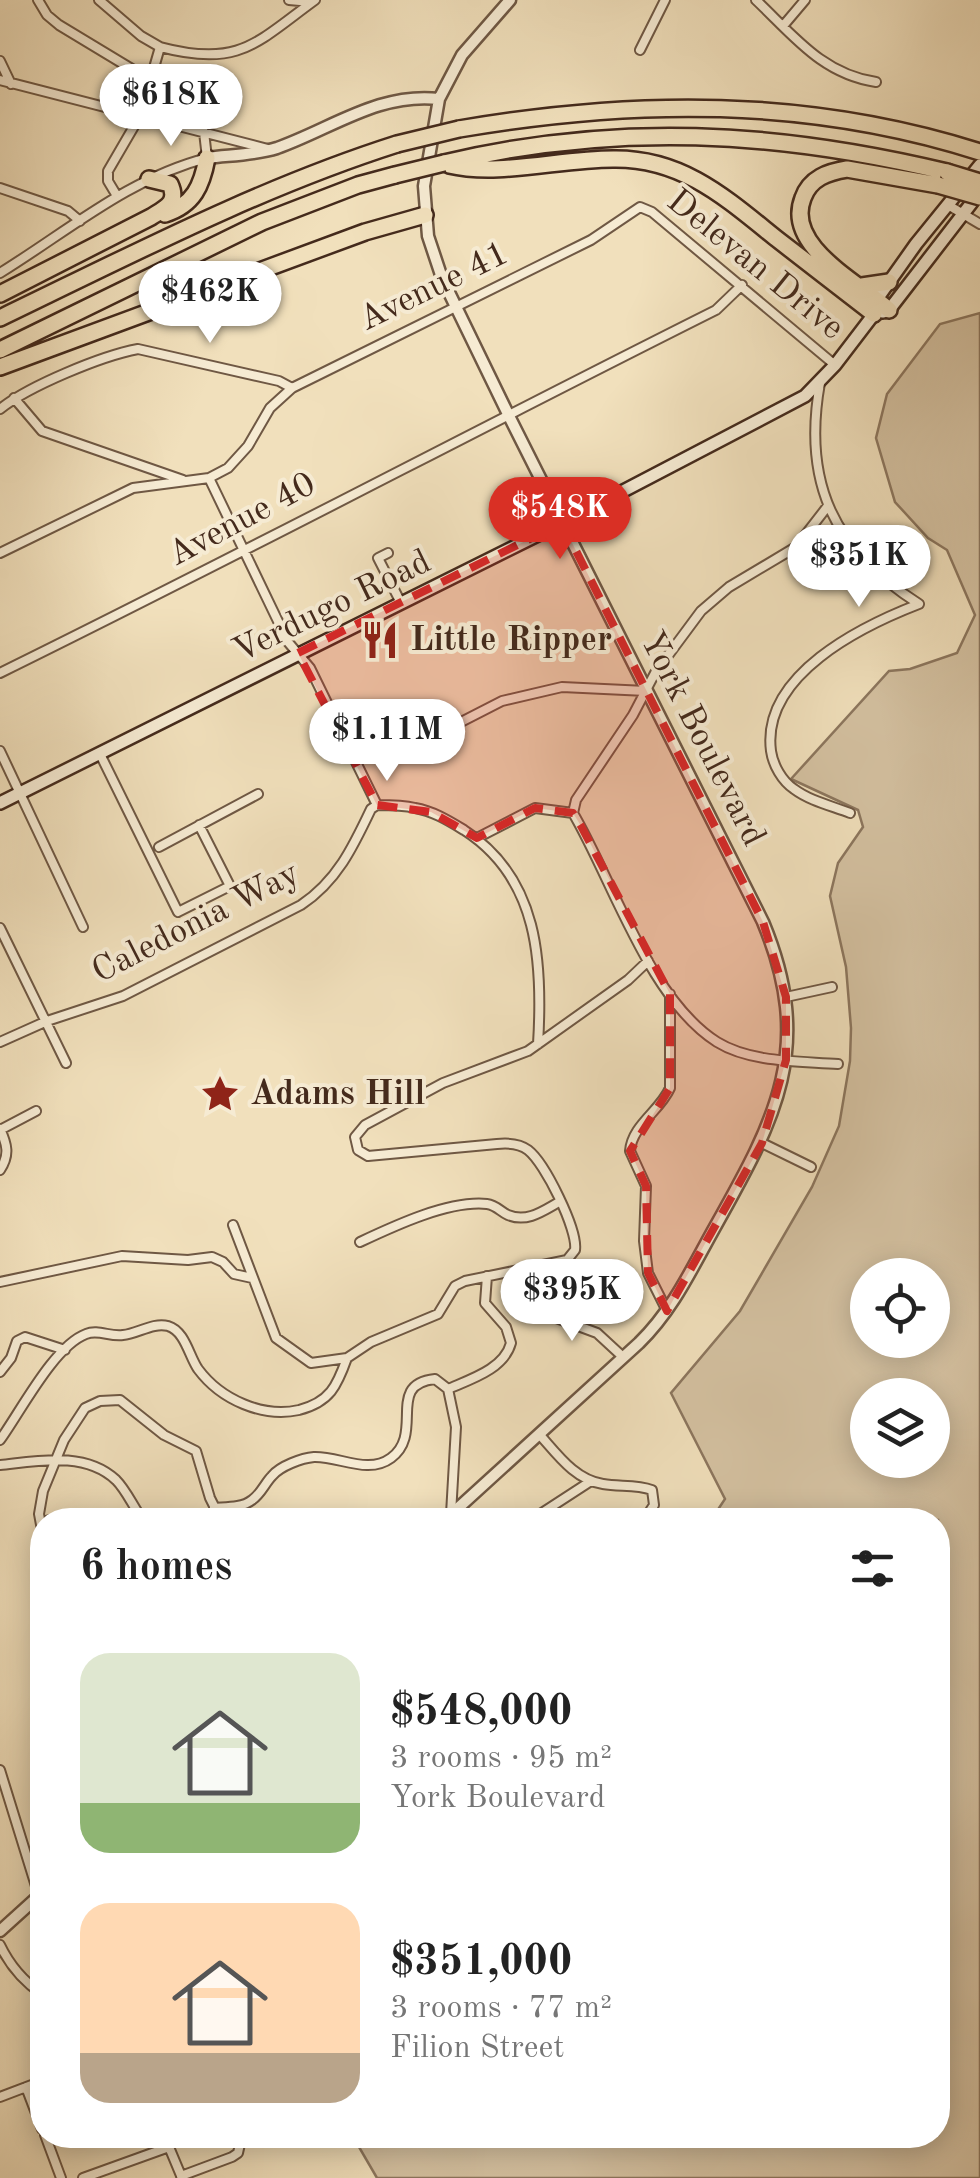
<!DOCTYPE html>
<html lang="en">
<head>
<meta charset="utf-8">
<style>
  :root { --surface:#fff; --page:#f2f2f2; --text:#222; --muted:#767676; --accent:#d93025 }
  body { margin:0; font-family:"Old Standard TT",serif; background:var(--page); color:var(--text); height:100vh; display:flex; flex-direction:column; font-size:38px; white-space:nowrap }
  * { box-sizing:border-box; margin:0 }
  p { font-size:32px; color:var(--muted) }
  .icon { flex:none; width:55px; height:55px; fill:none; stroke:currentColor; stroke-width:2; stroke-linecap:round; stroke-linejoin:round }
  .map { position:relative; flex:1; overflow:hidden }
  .details { position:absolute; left:30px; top:1508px; width:920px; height:640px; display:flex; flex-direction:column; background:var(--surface); border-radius:40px; box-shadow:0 5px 25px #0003 }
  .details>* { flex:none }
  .tools { position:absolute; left:850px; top:1258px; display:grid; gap:20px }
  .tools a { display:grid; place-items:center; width:100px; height:100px; border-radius:50%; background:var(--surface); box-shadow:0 5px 25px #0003; font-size:50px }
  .price { position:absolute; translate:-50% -85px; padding:0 22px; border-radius:35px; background:#fff; color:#222; font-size:32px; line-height:65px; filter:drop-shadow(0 2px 5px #0008) }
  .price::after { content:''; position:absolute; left:50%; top:60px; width:30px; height:22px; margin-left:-15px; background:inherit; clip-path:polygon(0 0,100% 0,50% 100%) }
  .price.on { background:var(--accent); color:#fff }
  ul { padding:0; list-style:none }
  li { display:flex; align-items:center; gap:30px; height:250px; padding:0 50px }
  li span { display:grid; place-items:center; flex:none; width:280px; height:200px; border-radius:30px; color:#555 }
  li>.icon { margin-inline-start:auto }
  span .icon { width:120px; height:120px; fill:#fffc; stroke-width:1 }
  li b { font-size:42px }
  h2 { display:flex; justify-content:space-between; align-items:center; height:120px; padding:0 50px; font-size:42px }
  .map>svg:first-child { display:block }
  .green { fill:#d4c1a1; stroke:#8c765e; stroke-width:2.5; fill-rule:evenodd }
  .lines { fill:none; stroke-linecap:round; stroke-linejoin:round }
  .minor-casing { stroke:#6f5844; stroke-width:12 }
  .tertiary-casing { stroke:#6f5844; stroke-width:15 }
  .secondary-casing { stroke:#442a1c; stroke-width:16 }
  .motorway-casing { stroke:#442a1c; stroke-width:20 }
  .minor { stroke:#f6ebd3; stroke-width:8 }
  .tertiary { stroke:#f6ebd3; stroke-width:10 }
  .secondary { stroke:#f6ebd3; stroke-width:11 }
  .motorway { stroke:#f1e0bc; stroke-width:15 }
  .motorway-bridge-casing { stroke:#442a1c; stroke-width:20; stroke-linecap:butt }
  .motorway-bridge { stroke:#f1e0bc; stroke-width:15 }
  .marked { fill:#d62828; fill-opacity:0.2; stroke:#d62828; stroke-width:8; stroke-dasharray:20 12; stroke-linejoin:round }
  .labels { text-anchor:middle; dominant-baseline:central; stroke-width:8; stroke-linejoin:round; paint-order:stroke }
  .street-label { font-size:35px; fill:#442a1c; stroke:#f6ebd3 }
  .poi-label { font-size:35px; font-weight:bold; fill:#442a1c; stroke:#f6ebd3; text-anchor:start }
</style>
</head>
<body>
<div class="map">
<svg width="980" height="2178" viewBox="0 0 980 2178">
  <rect width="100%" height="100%" fill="#f1e0bc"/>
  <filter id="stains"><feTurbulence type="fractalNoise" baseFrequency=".002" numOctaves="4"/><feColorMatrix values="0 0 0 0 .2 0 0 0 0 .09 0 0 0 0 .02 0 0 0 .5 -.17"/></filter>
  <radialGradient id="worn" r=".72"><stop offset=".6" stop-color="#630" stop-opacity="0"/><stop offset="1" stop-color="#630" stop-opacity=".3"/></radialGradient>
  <path class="green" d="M980,313V2178H377L352,2135H938V1520H711L725,1499L671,1393L740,1311L812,1187L839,1126L850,1061L851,1028L846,967L830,896L838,863L863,827L858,810L791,779L889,671L910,669L957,653L975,615L947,550L928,538L895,502L876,438L887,394L940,324ZM868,1275H932V1340H868ZM868,1395H932V1460H868Z"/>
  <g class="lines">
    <g class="minor-casing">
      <path id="minor" d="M38,0L47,15L59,25L150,80
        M99,0L141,36L160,47
        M289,0L311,2
        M756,0C793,35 822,74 876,82
        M783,26L805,0
        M640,50L665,0
        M0,61L11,84
        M0,80L268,149
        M0,188L68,211L80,221
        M117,196L108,181V171L140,116L160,47C239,68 256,43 315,0
        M948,205L980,224
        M0,273C68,231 129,178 207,158L204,132
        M820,383C802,483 834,550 919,604C862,626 761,675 771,751C773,765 782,781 794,789C810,801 832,806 850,813
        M14,398L42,431L183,480
        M0,409C29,386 101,356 138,349L279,381L292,388
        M209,478L288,642L310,668L377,805C389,805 403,805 415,808C433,811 449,821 464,830C539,878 543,963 538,1044
        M0,553L133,488L209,478L228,468L248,446L270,408L292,388L591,240L640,207L652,212L835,365
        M388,553L378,558L401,603
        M0,673C240,555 476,430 716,310L742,285
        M347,743L381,748L420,743L502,701L562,687L646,691
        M0,751L83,927
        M100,754L178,912L230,886L199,825
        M573,813L576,800L633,715L655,673L701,611L729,587L796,547L827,507
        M477,838L535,808L573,813C613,881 649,999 717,1042C751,1063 800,1061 838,1064
        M159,847L258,794
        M0,928L66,1063
        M786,997L832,987
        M0,1042L47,1021L123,996L301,905C337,881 353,847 371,809L377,805
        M0,1129C7,1144 10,1155 0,1170
        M0,1130L36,1111
        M762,1143L811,1167
        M233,1225L276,1338L311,1363L347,1358L371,1342L438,1314L455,1286L465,1281L567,1260L575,1250C578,1230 545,1163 528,1150C519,1143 507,1143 497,1144L368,1156L358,1150L355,1137L365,1125L443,1083L528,1051L628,980L648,961
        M360,1242C394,1226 449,1200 487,1204C496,1205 501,1212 508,1215C527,1223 543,1211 559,1202
        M0,1282L122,1256L188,1260L212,1257L223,1262L234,1274L252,1278
        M535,1310L597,1333L623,1357
        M667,1311L648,1273L644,1241L646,1186L630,1151C632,1125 660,1111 670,1088V994
        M0,1372L11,1358L17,1341L25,1337L65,1350
        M539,1434C557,1454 575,1480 603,1484C619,1487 636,1484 652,1490L654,1505L644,1520
        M0,1440C21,1411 54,1346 86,1334C98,1329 110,1337 123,1335C137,1334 153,1322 168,1326C185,1331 189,1356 198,1369C221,1400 263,1418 299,1410C330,1402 337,1386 347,1358
        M0,1465C38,1461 85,1451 116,1480C127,1491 133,1507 143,1520
        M214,1508C226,1507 242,1508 252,1500C261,1494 265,1483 272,1476C280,1466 302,1458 314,1457C339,1456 368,1475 391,1458C425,1433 385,1384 435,1379L448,1389
        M451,1514L456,1427L448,1389C471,1379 504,1369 511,1343L506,1327L485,1303L487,1276
        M49,1520H75
        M531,1520L591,1481
        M42,1530L39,1514L43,1491L64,1440L85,1408L100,1401L120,1400L164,1435L196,1451L210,1498L221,1520
        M0,1770L39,1896
        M0,1945C10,1966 23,1981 42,1994
        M26,2087L42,2129
        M0,2097L42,2081
        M45,2135L61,2178
        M164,2135L182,2178
        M181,2176L232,2157L238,2153L242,2135
        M83,2178L169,2147"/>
    </g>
    <g class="tertiary-casing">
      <path id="tertiary" d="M207,158C230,155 255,155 277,148C331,129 379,92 439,99
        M445,1520L639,1343C673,1310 692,1268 715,1227C776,1118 815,1047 763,922L508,414L442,278L428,236L424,186L439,99L462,55L510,0
        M0,1931L42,1893"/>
    </g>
    <g class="secondary-casing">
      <path id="secondary" d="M883,312L889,310L980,192
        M0,803L562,523L805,396L835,365L874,314L877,299L916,244L980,165"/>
    </g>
    <g class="motorway-casing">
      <path id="motorway" d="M459,129C634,99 808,97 980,152
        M444,163C616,122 776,131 947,172
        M449,165C500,177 563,158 616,159C684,159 727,199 777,239C809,264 842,289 874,314
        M165,214C194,205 202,185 207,158
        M862,286L889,282
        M0,294L151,217C165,208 179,203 170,184L149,179
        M889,310C858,282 784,246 803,198C810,178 828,172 847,169L938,185
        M0,318C131,255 259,188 397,144
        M0,350L262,222L358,185L395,175
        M0,367L365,232L425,215"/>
    </g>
    <use href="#minor" class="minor"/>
    <use href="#tertiary" class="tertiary"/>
    <use href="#secondary" class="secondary"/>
    <use href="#motorway" class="motorway"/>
    <g class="motorway-bridge-casing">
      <path id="motorway-bridge" d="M397,144L459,129
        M947,172L980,182
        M395,175L444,163
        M938,185L980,197"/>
    </g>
    <use href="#motorway-bridge" class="motorway-bridge"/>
  </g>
  <path class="marked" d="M562,523L763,922L786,997V1060L762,1143L667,1311L648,1273L646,1186L630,1151L670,1088V994L581,826L573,813L535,808L477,838L431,812L377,805L298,653Z"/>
  <defs>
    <g id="restaurant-bare" transform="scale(3)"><path d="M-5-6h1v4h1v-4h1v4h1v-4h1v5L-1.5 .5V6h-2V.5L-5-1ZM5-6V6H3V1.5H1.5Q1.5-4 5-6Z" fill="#8f2418" stroke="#f6ebd3" stroke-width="2.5" paint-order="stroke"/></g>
    <g id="sight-bare" transform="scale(3)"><path d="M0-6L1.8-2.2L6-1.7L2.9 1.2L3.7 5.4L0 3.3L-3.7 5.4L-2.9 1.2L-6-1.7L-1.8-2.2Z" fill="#8f2418" stroke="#f6ebd3" stroke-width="2.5" paint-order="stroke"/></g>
  </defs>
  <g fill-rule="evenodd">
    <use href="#restaurant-bare" x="380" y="640"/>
    <use href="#sight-bare" x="220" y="1094"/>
  </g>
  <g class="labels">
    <g class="street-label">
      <text transform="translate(755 265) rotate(39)">Delevan Drive</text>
      <text transform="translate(434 287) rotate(-26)">Avenue 41</text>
      <text transform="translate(242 520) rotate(-28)">Avenue 40</text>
      <text transform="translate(332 607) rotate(-26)">Verdugo Road</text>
      <text transform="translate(702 739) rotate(63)">York Boulevard</text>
      <text transform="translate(196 923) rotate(-27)">Caledonia Way</text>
    </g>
    <g class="poi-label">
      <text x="410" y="640">Little Ripper</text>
      <text x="250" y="1094">Adams Hill</text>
    </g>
  </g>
  <rect width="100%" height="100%" filter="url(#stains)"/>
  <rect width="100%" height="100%" fill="url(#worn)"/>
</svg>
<div class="tools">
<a><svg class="icon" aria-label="locate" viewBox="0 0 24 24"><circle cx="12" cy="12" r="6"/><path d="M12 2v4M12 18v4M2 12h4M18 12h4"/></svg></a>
<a><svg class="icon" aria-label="layers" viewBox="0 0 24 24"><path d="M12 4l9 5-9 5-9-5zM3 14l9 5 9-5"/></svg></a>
</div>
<b class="price" style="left:171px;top:149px">$618K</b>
<b class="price" style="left:210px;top:346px">$462K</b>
<b class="price on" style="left:560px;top:562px">$548K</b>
<b class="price" style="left:859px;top:610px">$351K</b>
<b class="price" style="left:387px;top:784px">$1.11M</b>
<b class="price" style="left:572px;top:1344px">$395K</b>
<section class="details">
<h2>6 homes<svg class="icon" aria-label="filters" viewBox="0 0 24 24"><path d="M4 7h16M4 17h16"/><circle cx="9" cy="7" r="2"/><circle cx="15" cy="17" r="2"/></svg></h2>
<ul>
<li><span style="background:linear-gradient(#dfe7d0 75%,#8fb573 0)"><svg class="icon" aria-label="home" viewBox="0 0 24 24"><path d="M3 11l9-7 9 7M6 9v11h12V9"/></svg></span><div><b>$548,000</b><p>3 rooms · 95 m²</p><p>York Boulevard</p></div></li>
<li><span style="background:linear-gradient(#ffd9b3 75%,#b9a48a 0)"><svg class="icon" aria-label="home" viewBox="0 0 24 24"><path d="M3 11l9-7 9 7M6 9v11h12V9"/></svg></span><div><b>$351,000</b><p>3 rooms · 77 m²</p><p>Filion Street</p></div></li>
</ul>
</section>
</div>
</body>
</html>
